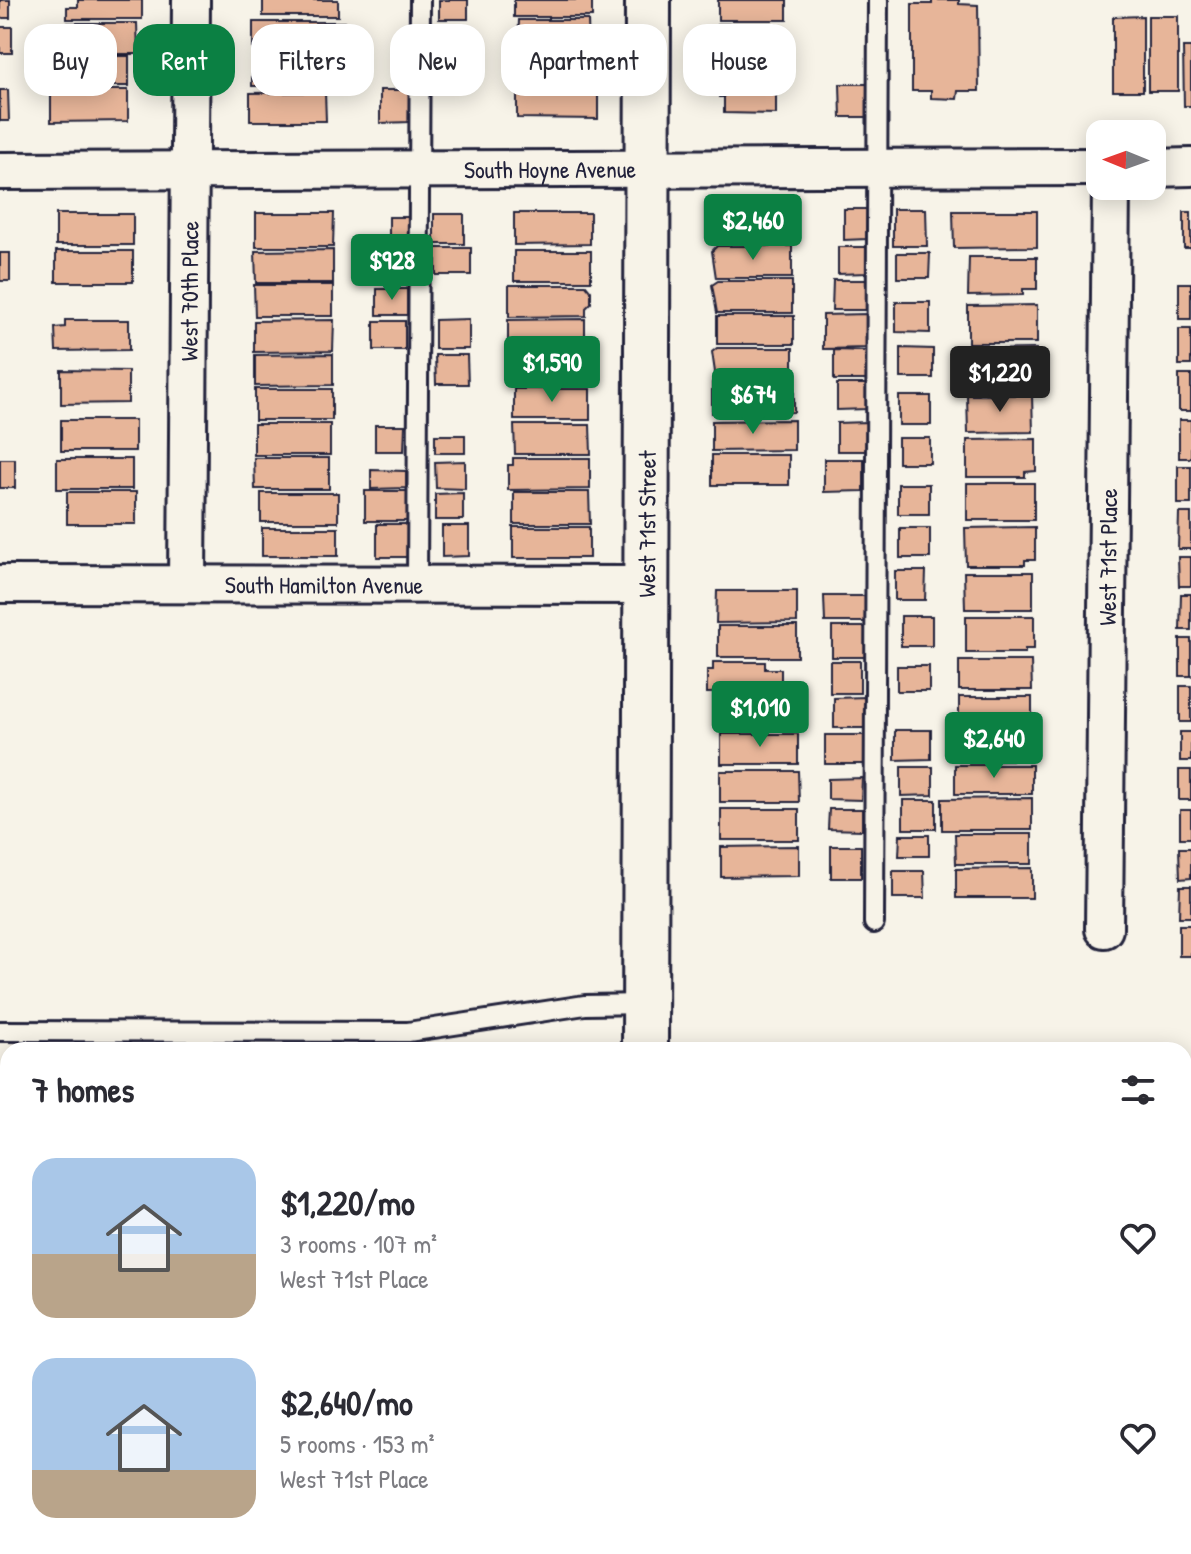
<!DOCTYPE html>
<html lang="en">
<head>
<meta charset="utf-8">
<style>
  :root { --surface:#fff; --page:#f2f2f3; --text:#2b2b33; --muted:#7c7c81; --accent:#0b8043 }
  body { margin:0; font-family:"Patrick Hand",sans-serif; background:var(--page); color:var(--text); height:100vh; display:flex; flex-direction:column; font-size:30px; white-space:nowrap }
  * { box-sizing:border-box; margin:0 }
  p { font-size:26px; color:var(--muted) }
  .icon { flex:none; width:44px; height:44px; fill:none; stroke:currentColor; stroke-width:2; stroke-linecap:round; stroke-linejoin:round }
  .map { position:relative; flex:1; overflow:hidden }
  .panel { position:absolute; left:0px; top:1042px; width:1192px; height:512px; display:flex; flex-direction:column; background:var(--surface); border-radius:24px 24px 0 0; box-shadow:0 4px 20px #0003 }
  .panel>* { flex:none }
  .guide { position:absolute; left:24px; top:24px; width:1144px; height:72px; display:flex; gap:16px }
  .needle { width:52px; rotate:271deg }
  .fabs { position:absolute; left:1086px; top:120px; display:grid; gap:16px }
  .fabs a { display:grid; place-items:center; width:80px; height:80px; border-radius:16px; background:var(--surface); box-shadow:0 4px 20px #0003; font-size:40px }
  .price { position:absolute; translate:-50% -68px; padding:0 18px; border-radius:8px; background:var(--accent); color:#fff; font-size:26px; line-height:52px; filter:drop-shadow(0 2px 4px #0008) }
  .price::after { content:''; position:absolute; left:50%; top:48px; width:24px; height:18px; margin-left:-12px; background:inherit; clip-path:polygon(0 0,100% 0,50% 100%) }
  .price.active { background:#222; color:#fff }
  ul { padding:0; list-style:none }
  li { display:flex; align-items:center; gap:24px; height:200px; padding:0 32px }
  li span { display:grid; place-items:center; flex:none; width:224px; height:160px; border-radius:24px; color:#555 }
  li>.icon { margin-inline-start:auto }
  span .icon { width:96px; height:96px; fill:#fffc; stroke-width:1 }
  li b { font-size:34px }
  h2 { display:flex; justify-content:space-between; align-items:center; height:96px; padding:0 32px; font-size:34px }
  .chip { padding:0 28px; border-radius:24px; background:var(--surface); box-shadow:0 4px 20px #0003; font-size:28px; line-height:72px }
  .chip.active { background:var(--accent); color:#fff }
  .map>svg:first-child { display:block }
  .green { fill:#bede96; stroke:#708068; stroke-width:2 }
  .building { fill:#e7b599; stroke:#22223b; stroke-width:2 }
  .lines { fill:none; stroke-linecap:round; stroke-linejoin:round }
  .service-casing { stroke:#22223b; stroke-width:24 }
  .minor-casing { stroke:#22223b; stroke-width:42 }
  .secondary-casing { stroke:#22223b; stroke-width:50 }
  .service { stroke:#f7f3e8; stroke-width:18 }
  .minor { stroke:#f7f3e8; stroke-width:36 }
  .secondary { stroke:#f7f3e8; stroke-width:44 }
  .rail-casing { stroke:#22223b; stroke-width:9 }
  .rail { stroke:#f7f3e8; stroke-width:6; stroke-dasharray:18; stroke-linecap:butt }
  .labels { text-anchor:middle; dominant-baseline:central; stroke-width:6; stroke-linejoin:round; paint-order:stroke }
  .street-label { font-size:24px; fill:#22223b; stroke:#f7f3e8 }
</style>
</head>
<body>
<div class="map">
<svg width="1191" height="1554" viewBox="0 0 1191 1554">
  <rect width="100%" height="100%" fill="#f7f3e8"/>
  <filter id="ink" filterUnits="userSpaceOnUse"><feTurbulence type="fractalNoise" baseFrequency=".0125" numOctaves="2"/><feDisplacementMap in="SourceGraphic" scale="16" xChannelSelector="R" yChannelSelector="G"/><feConvolveMatrix kernelMatrix="1 2 1 2 8 2 1 2 1" color-interpolation-filters="sRGB"/></filter>
  <g filter="url(#ink)">
    <path class="green" d="M1184,1267H1191V1472H1184Z"/>
    <path class="building" d="M0,0H10V18H0Z
      M78,0H142V19H67V7H78Z
      M263,0H338V16H263Z
      M439,0H468V19H439Z
      M514,0H592V17H514Z
      M718,0H787V20H718Z
      M932,0H959V4L978,5L979,91H958L957,99L931,98V91H912V4H932Z
      M1143,16V91H1113V17Z
      M1148,16H1178V91H1148Z
      M519,20H588L589,49H518Z
      M253,22H344L343,52L253,53Z
      M68,23H137L138,54H59V33H69Z
      M718,24H776V55H728V47H718Z
      M0,27H12V53H0Z
      M1183,47H1191V106H1184Z
      M51,56H129V86H51Z
      M252,57H328V69H335V86H252Z
      M725,68H762L761,87L776,86V114L724,113V97H719V83L724,84Z
      M840,84H869V117H841Z
      M517,89H598V119L517,118Z
      M0,90H8L9,121H0Z
      M51,90H128V121L51,122Z
      M380,90H409L410,122L380,123Z
      M325,92L326,121H250V93Z
      M795,209L796,242L717,243V235L711,230L712,214L717,210Z
      M844,209H867V239L844,240Z
      M893,209H926L927,246H893Z
      M953,211H1037V247L954,248Z
      M1184,212H1191V248H1184Z
      M256,213H334L333,247H256Z
      M514,213H590V244L514,245Z
      M56,214H133V245H56Z
      M434,214H464V244H434Z
      M389,217H409V248H389Z
      M717,246H792V278H716L712,251Z
      M838,247H867V273L838,274Z
      M436,248H471V275H436Z
      M333,250V283H256L255,251Z
      M56,251H133V282H56Z
      M514,251H591V281H514Z
      M0,253H10V281H0Z
      M897,253H930L929,278H897Z
      M969,257H1037V289H1023V295L968,296Z
      M375,263H408V281H375Z
      M833,280H866V310H832Z
      M718,281H792V313H717L712,285Z
      M1179,283H1191V319H1179Z
      M254,285H333V316H255Z
      M509,285H586L591,291V303L586,308V316L509,317Z
      M377,289H407V315H377Z
      M896,302H930V333L896,332Z
      M1037,305V343H968V306Z
      M868,314V348L823,349V315Z
      M717,316H794V344H717Z
      M469,319V349H435V320Z
      M585,319V347L508,348V320Z
      M65,320H129V350L56,351L55,328L65,327Z
      M334,320L333,351L254,352V321Z
      M374,321H405V350H374Z
      M1179,329H1191V365H1179Z
      M717,348H793V379H716L712,352Z
      M901,348L933,349V378H901Z
      M1036,349V382L1026,381V386H967V350Z
      M834,350L868,351V380H834Z
      M333,354V385L255,386V355Z
      M514,354H590V385H515Z
      M435,355H467L468,384H436Z
      M61,370L128,371V403L61,404Z
      M1179,375H1191V411H1179Z
      M794,382V412L712,413V383Z
      M837,384H867V409L837,410Z
      M255,389H332V420H255Z
      M514,389H590V420H514Z
      M967,395H1032L1033,432L968,433Z
      M899,396H931V425H899Z
      M61,420H135V451H61Z
      M794,420V450L712,451V421Z
      M1179,420H1191V458H1179Z
      M867,422V451H837V423Z
      M254,424H330V455H254Z
      M375,425H405L404,451H375Z
      M514,425H590L591,454H515Z
      M435,435H465V453H435Z
      M898,438H930V463H898Z
      M1036,439V471L1025,472V477H967V440Z
      M712,455H789V485H712Z
      M254,458H329V489H255Z
      M513,458H590V489L508,490V465H513Z
      M0,459H15V488H0Z
      M57,459H132V489H57Z
      M824,459H864V491L824,492Z
      M465,461V489L436,488L435,462Z
      M1178,466H1191V504H1178Z
      M371,470L406,471V488L371,489Z
      M967,483H1034V520H967Z
      M898,484H929V514H898Z
      M365,491H408V521H365Z
      M67,492H136V524H67Z
      M514,492H589L590,524H514Z
      M261,493H338V522H261Z
      M463,493V520H435V494Z
      M1179,513H1191V549H1178Z
      M377,524H408V557H377Z
      M442,526H469V556L442,557Z
      M513,527H589V558H513Z
      M1035,527V560H1025V565H966L965,528Z
      M262,528H338V556H262Z
      M900,528H930V558H900Z
      M1178,557H1191V586H1179Z
      M895,571H926L925,600H895Z
      M964,572H1033V609H965Z
      M717,591H797V622L716,623Z
      M1181,594H1191V630H1180Z
      M824,596H865V622H825Z
      M901,616H932V646H901Z
      M966,616H1034V649H1025V653H966Z
      M718,626H797V657H718Z
      M832,627H865V657H832Z
      M1180,639H1191V676H1180Z
      M830,661H860V693H830Z
      M959,661H1031L1032,690H959Z
      M713,662H765V669H781V692L707,693V670H713Z
      M897,666H929V691H897Z
      M1180,686H1191V722H1180Z
      M721,697H798V727H721Z
      M866,697V728H834V698Z
      M959,697H1032V725H959Z
      M895,730H931V759L895,760Z
      M955,730H1032V760H955Z
      M1180,732H1191V761H1180Z
      M721,734H798V764H721Z
      M825,735H866V764H825Z
      M955,765H1032V794H955Z
      M901,767H933V795L901,796Z
      M1179,770H1191V800H1179Z
      M720,771H798L799,802H720Z
      M862,778L861,800L828,799V779Z
      M1032,798V830H942V799Z
      M903,800H936V829H903Z
      M721,809H799V840H721Z
      M829,809H862V830L828,829Z
      M1180,810H1191V838H1180Z
      M955,834H1032V864H956Z
      M900,835H929V856H899Z
      M799,846V876L721,877V847Z
      M831,846H861V878H831Z
      M1179,848H1191V878L1180,879Z
      M1032,868V898H956V869Z
      M893,871H924L925,898H893Z
      M1180,886H1191V917H1179Z
      M1179,925H1191V956H1179Z
      M715,1546H789V1554H715Z
      M829,1546H860L861,1554H829Z
      M1037,1546H1069V1554H1037Z
      M1076,1550H1104V1554H1076Z
      M1110,1550H1136V1554H1110Z"/>
    <g class="lines">
      <g class="service-casing">
        <path id="service" d="M417,583L420,0
          M874,923L878,0
          M0,1031L408,1032L585,1005L645,1004
          M412,1554V1546
          M874,1554V1546"/>
      </g>
      <g class="minor-casing">
        <g id="minor">
          <path d="M1152,168L1191,167"/>
          <path id="s1" d="M0,171L1100,167"/>
          <path id="s2" d="M187,583L191,0"/>
          <path id="s3" d="M0,584L646,585"/>
          <path id="s4" d="M1104,929L1111,186"/>
          <path d="M1184,1496H1191"/>
          <path d="M0,1502H8"/>
        </g>
      </g>
      <g class="secondary-casing">
        <g id="secondary">
          <path id="s5" d="M645,1050L648,0"/>
          <path d="M643,1546V1554"/>
        </g>
      </g>
      <use href="#service" class="service"/>
      <use href="#minor" class="minor"/>
      <use href="#secondary" class="secondary"/>
      <g class="rail-casing">
        <path id="rail" d="M1184,1142H1191
          M0,1145L8,1146
          M0,1167L8,1166
          M1184,1174H1191
          M1184,1197H1191
          M0,1225H8
          M0,1244H8
          M1184,1244L1191,1245
          M1184,1258H1191"/>
      </g>
      <use href="#rail" class="rail"/>
    </g>
  </g>
  <g class="labels">
    <g class="street-label">
      <text stroke="none"><textPath href="#s1" startOffset="550">South Hoyne Avenue</textPath></text>
      <text stroke="none"><textPath href="#s2" startOffset="292">West 70th Place</textPath></text>
      <text stroke="none"><textPath href="#s5" startOffset="526">West 71st Street</textPath></text>
      <text stroke="none"><textPath href="#s4" startOffset="372">West 71st Place</textPath></text>
      <text stroke="none"><textPath href="#s3" startOffset="324">South Hamilton Avenue</textPath></text>
    </g>
  </g>
</svg>
<div class="fabs">
<a><svg class="needle" viewBox="-14 -14 28 28"><path d="M0-13l5 13h-10z" fill="#e53935"/><path d="M0 13l5-13h-10z" fill="#7c7c81"/></svg></a>
</div>
<b class="price" style="left:753px;top:262px">$2,460</b>
<b class="price" style="left:392px;top:302px">$928</b>
<b class="price" style="left:552px;top:404px">$1,590</b>
<b class="price active" style="left:1000px;top:414px">$1,220</b>
<b class="price" style="left:753px;top:436px">$674</b>
<b class="price" style="left:760px;top:749px">$1,010</b>
<b class="price" style="left:994px;top:780px">$2,640</b>
<div class="guide">
<a class="chip">Buy</a>
<a class="chip active">Rent</a>
<a class="chip">Filters</a>
<a class="chip">New</a>
<a class="chip">Apartment</a>
<a class="chip">House</a>
</div>
<section class="panel">
<h2>7 homes<svg class="icon" aria-label="filters" viewBox="0 0 24 24"><path d="M4 7h16M4 17h16"/><circle cx="9" cy="7" r="2"/><circle cx="15" cy="17" r="2"/></svg></h2>
<ul>
<li><span style="background:linear-gradient(#a9c7e8 60%,#b9a48a 0)"><svg class="icon" aria-label="home" viewBox="0 0 24 24"><path d="M3 11l9-7 9 7M6 9v11h12V9"/></svg></span><div><b>$1,220/mo</b><p>3 rooms · 107 m²</p><p>West 71st Place</p></div><svg class="icon" aria-label="heart" viewBox="0 0 24 24"><path d="M12 20l-8-8c-3-5 5-10 8-4 3-6 11-1 8 4z"/></svg></li>
<li><span style="background:linear-gradient(#a9c7e8 70%,#b9a48a 0)"><svg class="icon" aria-label="home" viewBox="0 0 24 24"><path d="M3 11l9-7 9 7M6 9v11h12V9"/></svg></span><div><b>$2,640/mo</b><p>5 rooms · 153 m²</p><p>West 71st Place</p></div><svg class="icon" aria-label="heart" viewBox="0 0 24 24"><path d="M12 20l-8-8c-3-5 5-10 8-4 3-6 11-1 8 4z"/></svg></li>
</ul>
</section>
</div>
</body>
</html>
